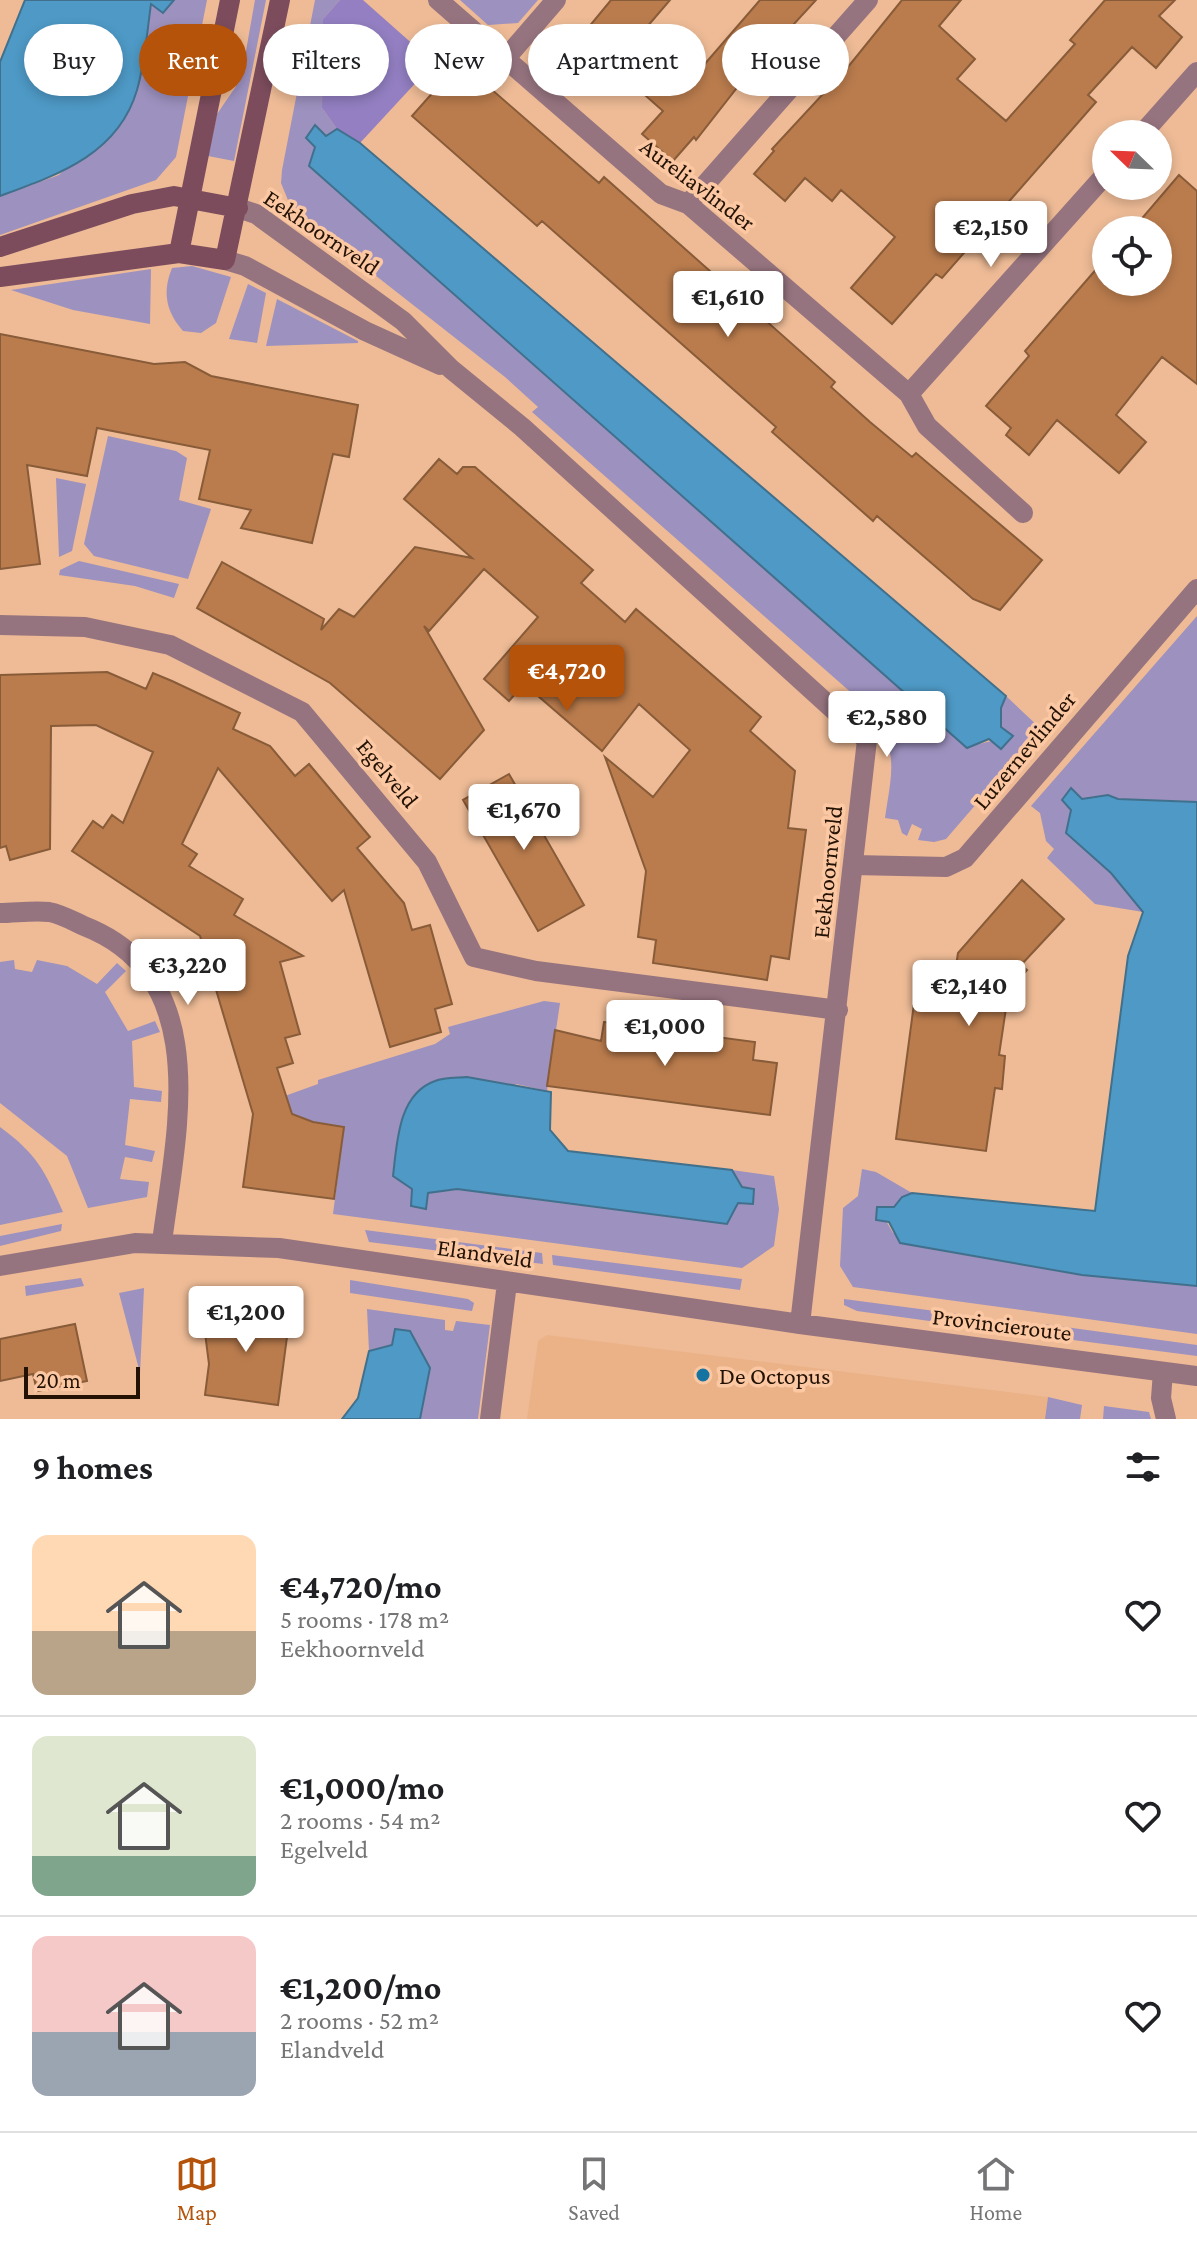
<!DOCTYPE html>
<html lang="en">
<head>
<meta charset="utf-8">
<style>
  :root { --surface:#fff; --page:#f2f2f2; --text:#202124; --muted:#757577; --line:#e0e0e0; --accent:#b45309 }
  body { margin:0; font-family:"Crimson Pro",serif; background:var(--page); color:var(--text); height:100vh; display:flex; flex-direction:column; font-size:30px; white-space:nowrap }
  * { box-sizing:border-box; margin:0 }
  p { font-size:26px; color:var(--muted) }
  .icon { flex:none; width:44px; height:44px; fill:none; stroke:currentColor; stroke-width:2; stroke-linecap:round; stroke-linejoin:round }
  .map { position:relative; height:1419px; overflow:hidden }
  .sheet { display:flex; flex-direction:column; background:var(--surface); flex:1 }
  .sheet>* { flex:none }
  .banner { position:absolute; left:24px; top:24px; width:1150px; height:72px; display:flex; gap:16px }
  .needle { width:52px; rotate:293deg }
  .buttons { position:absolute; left:1092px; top:120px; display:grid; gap:16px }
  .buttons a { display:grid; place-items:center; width:80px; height:80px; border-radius:50%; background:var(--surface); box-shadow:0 4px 12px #0003; font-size:40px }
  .scale { position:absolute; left:24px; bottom:20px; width:116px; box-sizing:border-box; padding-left:8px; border:4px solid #231204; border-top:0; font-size:22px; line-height:28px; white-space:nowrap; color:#231204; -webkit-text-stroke:6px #fbc8a3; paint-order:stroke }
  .price { position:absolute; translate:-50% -68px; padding:0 18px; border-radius:8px; background:#fff; color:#222; font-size:26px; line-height:52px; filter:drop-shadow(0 2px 4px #0008) }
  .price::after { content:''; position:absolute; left:50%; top:48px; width:24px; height:18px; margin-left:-12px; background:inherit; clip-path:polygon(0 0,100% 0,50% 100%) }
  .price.current { background:var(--accent); color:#fff }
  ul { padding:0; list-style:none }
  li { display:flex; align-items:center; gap:24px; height:200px; padding:0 32px }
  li+li { border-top:2px solid var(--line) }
  li span { display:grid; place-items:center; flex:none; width:224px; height:160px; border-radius:16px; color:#555 }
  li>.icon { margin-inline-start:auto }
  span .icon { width:96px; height:96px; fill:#fffc; stroke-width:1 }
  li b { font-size:34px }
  h2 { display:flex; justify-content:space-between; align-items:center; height:96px; padding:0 32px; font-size:34px }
  .chip { padding:0 28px; border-radius:36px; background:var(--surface); box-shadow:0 4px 12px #0003; font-size:28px; line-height:72px }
  .chip.current { background:var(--accent); color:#fff }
  .menu { display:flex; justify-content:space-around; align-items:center; height:112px; border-top:2px solid var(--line); background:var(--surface); font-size:22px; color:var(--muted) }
  .menu a { display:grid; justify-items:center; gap:4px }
  .menu .current { color:var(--accent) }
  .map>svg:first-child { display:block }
  .built { fill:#ebb288 }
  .green { fill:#9d91bf }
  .forest { fill:#937fc2 }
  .water { fill:#4e99c6; stroke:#41708c; stroke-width:2 }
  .building { fill:#ba7c4d; stroke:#885b39; stroke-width:2 }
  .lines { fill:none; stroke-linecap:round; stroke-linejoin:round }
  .lane { stroke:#96747f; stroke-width:20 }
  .street { stroke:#96747f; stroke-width:20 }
  .secondary { stroke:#7c4c5d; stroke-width:20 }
  .poi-dot { fill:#1573a1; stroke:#fbc8a3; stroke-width:3 }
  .labels { text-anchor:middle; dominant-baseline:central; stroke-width:7; stroke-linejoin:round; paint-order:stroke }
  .street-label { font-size:24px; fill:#231204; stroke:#fbc8a3 }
  .poi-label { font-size:24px; fill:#231204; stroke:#fbc8a3; text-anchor:start }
</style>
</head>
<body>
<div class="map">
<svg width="1197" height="1419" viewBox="0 0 1197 1419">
  <rect width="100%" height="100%" fill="#eebb96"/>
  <path class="built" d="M547,1335L1048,1397L1045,1419H527L538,1341Z"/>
  <path class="green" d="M174,0H207L176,157L156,180L0,235V196L59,175L136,92L152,3L163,13Z
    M255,0H266L234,161L208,156L217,114L241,79Z
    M315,0H340L323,19L322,108L337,129L326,137L306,138L315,147L309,166L967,747L1012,736L1001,727V708L1006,696L1041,729L946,839L934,842L918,840L922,829L912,824L907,836L902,833L898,820L885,818C892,771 899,751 871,710L532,412L538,407L505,377L292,210L281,183L282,170Z
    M460,0H538L518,23L488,25Z
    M192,266L231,277L216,323L201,333L183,331C166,312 162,292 172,268Z
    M151,269L150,324L73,310L11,290Z
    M248,284L266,293L257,343L229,339Z
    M277,299L358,341V343L266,346Z
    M108,436L176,451L187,458L179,500L211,509L188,579L94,556L84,544Z
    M56,478L86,484L72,551L59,557Z
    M79,561L179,584L174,598L135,586L59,575L60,570Z
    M1197,616V802L1118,799C1101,792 1084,796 1071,810L1111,873L1143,912L1095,904L1047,858L1054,849L1046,841L1040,813L1031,806Z
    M14,960L15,969L32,972L37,960L67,966L97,984L117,963L126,971L105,992L128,1031L155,1021L160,1032L132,1041L134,1087L162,1091L161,1102L130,1099L125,1145L155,1151L152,1162L125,1157L120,1179L149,1182L147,1197L88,1208L67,1156L0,1103V962Z
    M544,1001L560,1003L547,1091L516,1084L427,1193L457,1189L512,1193L726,1224L738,1203L753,1204L732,1170L774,1176L779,1209L774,1246L742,1268L333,1214L344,1127L313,1122L284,1111L290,1109L282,1097L318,1084V1080L435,1044L450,1034L448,1027Z
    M0,1127C37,1154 45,1171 63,1212L0,1225Z
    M862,1169L876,1172L912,1193L902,1197L894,1207H878L893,1233L1082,1275L1197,1286V1334L853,1287L840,1266L843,1208L858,1196Z
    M62,1224L61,1231L0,1246V1236Z
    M365,1230L542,1253L543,1264L369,1242Z
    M552,1255L742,1279L740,1290L553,1265Z
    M81,1278L84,1286L26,1296L25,1286Z
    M350,1280L468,1299L474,1303L472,1311L350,1293Z
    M144,1288L140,1373L119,1293Z
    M844,1299L973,1316V1327L857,1311L844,1305Z
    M367,1309L445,1320V1330L453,1331L456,1321L490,1325L478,1419H420C429,1372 435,1373 410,1331L395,1330L392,1345L369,1351Z
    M1043,1324L1197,1345V1356L1042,1336Z
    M1048,1397L1082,1405L1080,1419H1045Z
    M1104,1406L1149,1412L1151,1419H1103Z"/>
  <path class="forest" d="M340,0H363L434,63L360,143L337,129L322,108L323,19Z"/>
  <path class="water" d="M25,0H174L163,13L151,4C147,32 145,63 137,90C118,155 57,175 0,196V62Z
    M315,125L326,136L337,129L360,143L1006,696L1001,708V727L1013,736L1001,749L989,739L967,748L309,166L315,147L306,138Z
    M1071,788L1082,799L1108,795L1118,799L1197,802V1286L1082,1275L900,1243L889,1222L876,1220L877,1207H894L902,1197L912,1193L1095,1211L1128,956L1143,912L1111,873L1066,833L1071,810L1062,800Z
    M467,1077L551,1092L550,1130L568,1151L732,1170L742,1187L754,1189L753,1204L738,1203L727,1224L457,1189L428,1193L426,1209L411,1206L412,1189L393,1176C397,1143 398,1094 435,1081C444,1077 458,1078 467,1077Z
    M395,1329L410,1331L430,1368L420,1419H342L358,1398L369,1351L392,1345Z"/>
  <path class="building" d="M611,0H670L646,28L697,73L760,0H816L747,75L696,140L694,137L673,161L642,134L663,111L612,66L591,89L560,62Z
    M902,0H961L939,26L975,59L957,79L1006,121L1075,44L1070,40L1105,0H1175L1159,16L1182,37L1156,68L1132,47L1088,95L1096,102L942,278L936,274L892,324L851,288L895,237L841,190L832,201L805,178L785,201L754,174L774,151L772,149L848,67Z
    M460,62L599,183L604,177L835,382L831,387L870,422L912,457L916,453L1042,560L1000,610L973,599L877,516L873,521L772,432L776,427L617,287L542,221L537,226L412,116Z
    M1179,175L1197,191V384L1162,357L1116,415L1146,442L1119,473L1057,420L1029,455L1006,435L1011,428L986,406L1029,356L1025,351L1106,258V282H1158V230H1132Z
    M0,334L154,364L185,362L211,376L358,405L349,457L333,454L312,543L241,528L251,510L199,499L210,450L97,428L87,476L27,465L40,564L0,569Z
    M439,459L457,474L463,467H475L593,570L581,583L625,622L636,609L761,717L750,731L795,771L788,828L806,830L789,959L771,956L767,980L653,963L656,940L638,937L646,871L605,757L653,797L690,750L639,704L602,751L524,684L509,701L484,679L538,617L484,569L429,631L424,626L484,730L440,779L330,683L197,608L222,562L324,619L321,630L339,609L354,617L415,547L472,558L404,499Z
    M107,672L146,689L153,673L172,681L240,713L233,729L270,746L295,776L309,764L370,837L357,848L404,903L412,930L430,925L452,1004L435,1009L441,1032L390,1047L344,890L332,901L218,768L182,844L197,854L189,866L243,899L234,915L303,956L280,962L300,1034L285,1038L293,1063L277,1068L292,1114L313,1122L344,1127L334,1199L243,1187L253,1114L200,936L72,851L93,821L103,828L112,815L123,823L153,752L96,725L51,726L50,849L10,860L6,846L0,848V675Z
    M509,774L584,905L538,931L463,800Z
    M1022,880L1064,919L1021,965L1027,970L1015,983L1014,996L1008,995L999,1055L1005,1056L1002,1089L995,1088L986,1151L896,1139L917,981L953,985L958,953Z
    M604,1022L755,1042L753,1060L777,1063L770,1115L547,1086L555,1030L601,1041Z
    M217,1304L290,1314L278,1405L205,1395L209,1364L205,1333Z
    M75,1324L87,1381L37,1391L33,1374L0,1381V1339Z"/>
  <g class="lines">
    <path class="lane" d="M1163,1372L1161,1398L1166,1419"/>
    <path class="street" d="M438,0L661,194L688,204L909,394L927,426L1023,513
      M506,58L556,0
      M1142,134L1197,72
      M688,204L868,0
      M238,208L256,214L403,321L451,369L522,427L867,740L800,1324
      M225,260L245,266L365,331L440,365
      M909,394L1106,174
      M0,625L85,627L170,645L302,712L427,862L474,957L536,971L838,1010
      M854,865L946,867L965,858L1197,589
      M0,913C15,913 34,910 49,912C61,914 73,921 84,926C215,977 176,1133 162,1242
      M0,1266L135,1243L279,1248L800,1324L1197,1376
      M490,1419L507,1283"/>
    <path class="secondary" d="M0,247L132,204L174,196L238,208
      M179,253L230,0
      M0,277L179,253L225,260L280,0"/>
  </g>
  <circle class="poi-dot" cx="703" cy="1375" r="8"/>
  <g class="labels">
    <g class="street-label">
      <text transform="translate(698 184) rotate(37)">Aureliavlinder</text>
      <text transform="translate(322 232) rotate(34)">Eekhoornveld</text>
      <text transform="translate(1024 750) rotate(-50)">Luzernevlinder</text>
      <text transform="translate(388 773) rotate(50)">Egelveld</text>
      <text transform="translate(827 872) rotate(-84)">Eekhoornveld</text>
      <text transform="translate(485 1253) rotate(8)">Elandveld</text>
      <text transform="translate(1002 1324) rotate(7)">Provincieroute</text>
    </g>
    <g class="poi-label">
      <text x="719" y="1375">De Octopus</text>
    </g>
  </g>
</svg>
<div class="buttons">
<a><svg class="needle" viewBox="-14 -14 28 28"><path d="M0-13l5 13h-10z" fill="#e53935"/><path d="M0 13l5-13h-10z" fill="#757577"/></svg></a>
<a><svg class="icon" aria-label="locate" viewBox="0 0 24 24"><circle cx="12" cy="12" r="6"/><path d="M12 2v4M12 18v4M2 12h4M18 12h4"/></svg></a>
</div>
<div class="scale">20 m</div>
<b class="price" style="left:991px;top:269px">€2,150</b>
<b class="price" style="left:728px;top:339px">€1,610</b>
<b class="price current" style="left:567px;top:713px">€4,720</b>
<b class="price" style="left:887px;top:759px">€2,580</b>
<b class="price" style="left:524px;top:852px">€1,670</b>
<b class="price" style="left:188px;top:1007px">€3,220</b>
<b class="price" style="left:969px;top:1028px">€2,140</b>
<b class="price" style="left:665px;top:1068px">€1,000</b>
<b class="price" style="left:246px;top:1354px">€1,200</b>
<div class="banner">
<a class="chip">Buy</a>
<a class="chip current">Rent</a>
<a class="chip">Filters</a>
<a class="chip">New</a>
<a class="chip">Apartment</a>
<a class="chip">House</a>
</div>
</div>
<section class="sheet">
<h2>9 homes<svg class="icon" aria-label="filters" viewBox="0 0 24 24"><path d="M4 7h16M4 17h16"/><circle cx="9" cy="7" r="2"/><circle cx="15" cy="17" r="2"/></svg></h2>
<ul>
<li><span style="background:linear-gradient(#ffd9b3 60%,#b9a48a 0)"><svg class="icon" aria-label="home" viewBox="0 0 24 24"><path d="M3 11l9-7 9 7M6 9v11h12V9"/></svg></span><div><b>€4,720/mo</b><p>5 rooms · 178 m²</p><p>Eekhoornveld</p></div><svg class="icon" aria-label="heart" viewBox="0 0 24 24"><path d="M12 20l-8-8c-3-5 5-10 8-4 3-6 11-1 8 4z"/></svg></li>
<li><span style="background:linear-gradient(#dfe7d0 75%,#7fa58c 0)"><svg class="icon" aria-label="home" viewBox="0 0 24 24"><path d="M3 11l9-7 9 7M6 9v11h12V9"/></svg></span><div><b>€1,000/mo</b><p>2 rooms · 54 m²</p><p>Egelveld</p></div><svg class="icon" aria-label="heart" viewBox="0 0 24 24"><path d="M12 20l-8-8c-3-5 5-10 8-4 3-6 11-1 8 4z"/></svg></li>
<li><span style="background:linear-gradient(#f6c9c9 60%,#9aa5b1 0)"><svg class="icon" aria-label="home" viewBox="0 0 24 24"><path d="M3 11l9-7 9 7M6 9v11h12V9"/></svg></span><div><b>€1,200/mo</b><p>2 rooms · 52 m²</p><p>Elandveld</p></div><svg class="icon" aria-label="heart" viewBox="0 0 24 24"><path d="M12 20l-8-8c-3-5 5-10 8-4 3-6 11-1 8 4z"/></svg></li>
</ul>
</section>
<nav class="menu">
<a class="current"><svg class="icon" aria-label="map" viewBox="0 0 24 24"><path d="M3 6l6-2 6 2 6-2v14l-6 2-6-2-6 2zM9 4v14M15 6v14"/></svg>Map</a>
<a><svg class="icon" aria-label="saved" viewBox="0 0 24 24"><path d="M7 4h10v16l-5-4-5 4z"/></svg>Saved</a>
<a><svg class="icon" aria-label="home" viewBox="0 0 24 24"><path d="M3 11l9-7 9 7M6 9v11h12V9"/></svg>Home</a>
</nav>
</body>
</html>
